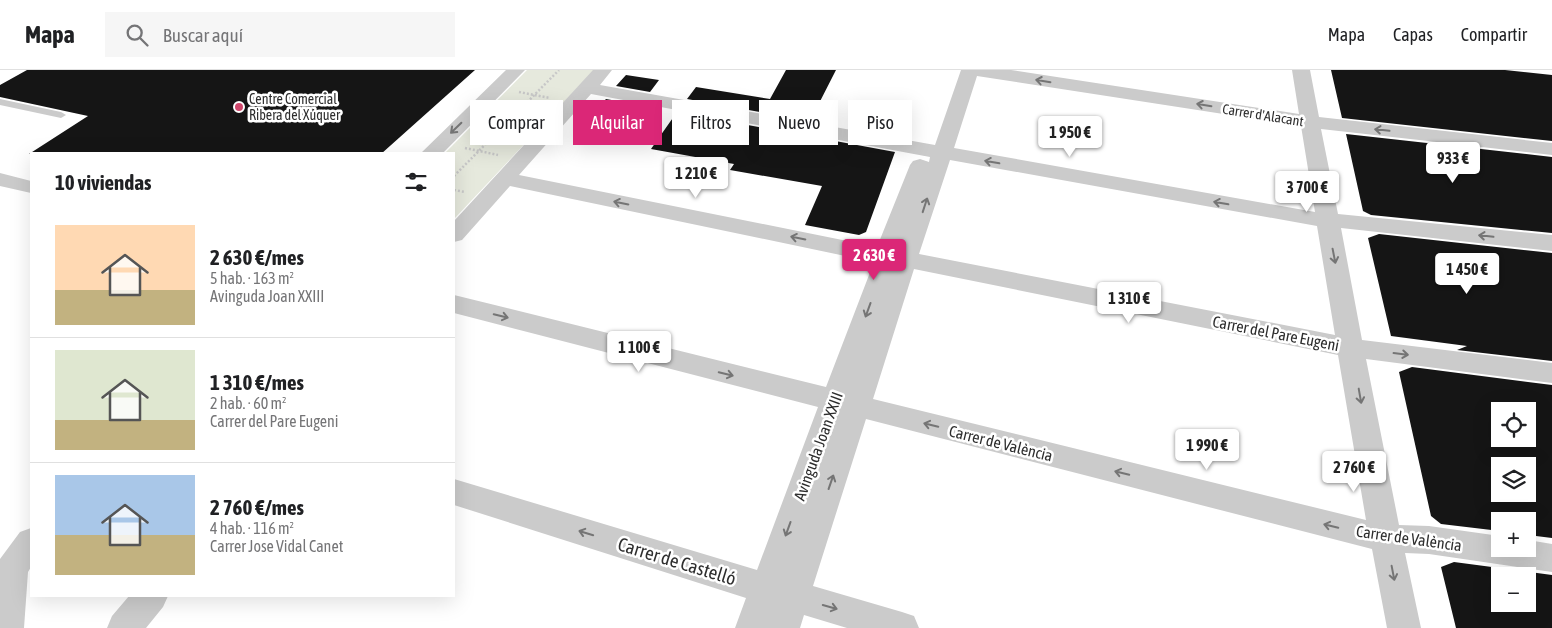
<!DOCTYPE html>
<html lang="es">
<head>
<meta charset="utf-8">
<style>
  :root { --surface:#fff; --page:#f6f6f6; --text:#202124; --muted:#757577; --line:#e0e0e0; --accent:#db2777 }
  body { margin:0; font-family:"Asap Condensed",sans-serif; background:var(--page); color:var(--text); height:100vh; display:flex; flex-direction:column; font-size:19px; white-space:nowrap }
  * { box-sizing:border-box; margin:0 }
  p { font-size:16px; color:var(--muted) }
  .icon { flex:none; width:28px; height:28px; fill:none; stroke:currentColor; stroke-width:2; stroke-linecap:round; stroke-linejoin:round }
  .map { position:relative; flex:1; overflow:hidden }
  .sheet { position:absolute; left:30px; top:82px; width:425px; height:445px; display:flex; flex-direction:column; background:var(--surface); border-radius:0px; box-shadow:0 5px 20px #0002 }
  .sheet>* { flex:none }
  .hud { position:absolute; left:470px; top:30px; width:475px; height:45px; display:flex; gap:10px }
  .controls { position:absolute; left:1491px; top:332px; display:grid; gap:10px }
  .controls a { display:grid; place-items:center; width:45px; height:45px; border-radius:0px; background:var(--surface); box-shadow:0 5px 20px #0002; font-size:25px }
  .price { position:absolute; translate:-50% -42px; padding:0 11px; border-radius:5px; background:#fff; color:#222; font-size:16px; line-height:32px; filter:drop-shadow(0 1px 2px #0008) }
  .price::after { content:''; position:absolute; left:50%; top:30px; width:15px; height:11px; margin-left:-8px; background:inherit; clip-path:polygon(0 0,100% 0,50% 100%) }
  .price.current { background:var(--accent); color:#fff }
  ul { padding:0; list-style:none }
  li { display:flex; align-items:center; gap:15px; height:125px; padding:0 25px }
  li+li { border-top:1px solid var(--line) }
  li span { display:grid; place-items:center; flex:none; width:140px; height:100px; border-radius:0px; color:#555 }
  li>.icon { margin-inline-start:auto }
  span .icon { width:60px; height:60px; fill:#fffc; stroke-width:1 }
  li b { font-size:21px }
  h2 { display:flex; justify-content:space-between; align-items:center; height:60px; padding:0 25px; font-size:21px }
  .pill { padding:0 18px; border-radius:0px; background:var(--surface); box-shadow:0 5px 20px #0002; font-size:18px; line-height:45px }
  .pill.current { background:var(--accent); color:#fff }
  header { display:flex; align-items:center; gap:30px; box-sizing:border-box; height:70px; padding:0 25px; background:var(--surface); border-bottom:1px solid var(--line) }
  header strong { font-size:24px }
  nav { display:flex; gap:28px; margin-inline-start:auto; font-size:18px }
  .search { width:350px; height:45px; background:var(--page); display:flex; align-items:center; gap:12px; box-sizing:border-box; padding:0 18px; border-radius:0px; color:var(--muted); font-size:19px }
  .map>svg:first-child { display:block }
  .green { fill:#e6e9dd }
  .building { fill:#151515; fill-rule:evenodd }
  .lines { fill:none; stroke-linecap:round; stroke-linejoin:round }
  .path { stroke:#c8c8c8; stroke-width:2.5; stroke-dasharray:2 2; stroke-linecap:butt }
  .service { fill:#cbcbcb; fill-rule:evenodd }
  .minor { fill:#cbcbcb; fill-rule:evenodd }
  .oneway { stroke:#757575 }
  .poi-dot { fill:#cf466b; stroke:#fff; stroke-width:2 }
  .labels { text-anchor:middle; dominant-baseline:central; stroke-width:5; stroke-linejoin:round; paint-order:stroke }
  .far-poi-label { font-size:14px; fill:#2e2e2e; stroke:#fff; text-anchor:start }
  .far-street-label { font-size:14px; fill:#2e2e2e; stroke:#fff }
  .street-label { font-size:16px; fill:#2e2e2e; stroke:#fff }
  .near-street-label { font-size:19px; fill:#2e2e2e; stroke:#fff }
</style>
</head>
<body>
<header>
<strong>Mapa</strong>
<div class="search"><svg class="icon" aria-label="search" viewBox="0 0 24 24"><circle cx="10" cy="10" r="6"/><path d="M15 15l6 6"/></svg>Buscar aquí</div>
<nav><a>Mapa</a><a>Capas</a><a>Compartir</a></nav>
</header>
<div class="map">
<svg width="1552" height="558" viewBox="0 0 1552 558">
  <rect width="100%" height="100%" fill="#fff"/>
  <path class="green" d="M527,0H594L454,149V84H444Z"/>
  <path class="building" d="M27,0H475L381,84H29L88,46L0,27V15Z
    M786,0H836L810,51L687,29L696,17L770,29Z
    M1331,0H1505L1552,5V71L1342,48Z
    M626,5L659,10L650,22L616,16Z
    M606,29L639,35L611,71L573,64Z
    M677,42L895,82L866,162L859,165L805,155L822,116L730,100L734,94L651,79Z
    M1346,64L1552,87V163L1371,145L1363,141Z
    M1379,164L1552,183V291L1457,280L1467,276L1391,266L1368,168Z
    M1412,297L1552,315V468L1528,465V451H1500V461L1441,454L1431,446L1399,302ZM1500,341H1528V369H1500ZM1500,396H1528V424H1500Z
    M1454,492L1552,505V558H1456L1441,497ZM1500,506H1528V534H1500Z"/>
  <g class="lines">
    <path class="path" d="M519,22L550,28
      M465,78L498,85
      M454,106L559,0
      M454,120L465,122"/>
    <path class="service" d="M0,29L61,42L66,45L61,48L0,35Z"/>
    <path class="minor" d="M506,0H525L442,84H420Z
      M593,0H612L600,15L935,75L961,0H1011L1299,44L1292,0H1310L1319,47L1552,73V85L1321,59L1338,144L1552,165V181L1341,158L1362,270L1552,293V313L1366,289L1399,455L1429,456L1500,466V479H1528V470L1552,474V502L1429,484L1405,483L1421,558H1387L1372,479L866,349L813,516L902,542L914,546L919,558H847L804,545L800,558H735L746,528L454,435V409L757,500L818,337L454,243V225L826,317L874,192L510,116L462,170L454,172V151ZM977,6L1301,56L1315,142L954,78ZM591,24L930,87L929,92L920,89L913,91L910,95L877,177L519,105ZM950,90L1317,156L1335,265L919,184ZM898,182L904,187L902,190L894,192L890,189L891,184ZM914,199L1338,285L1366,450L873,329Z
      M0,103L31,111V123L0,116Z
      M31,458V497L28,502L24,558H0V489L20,462Z
      M129,526H168L163,537L146,558H107L112,546Z"/>
  </g>
  <defs><path id="oneway-shaft" d="M-6 0H5M1.5-3L5.5 0L1.5 3" fill="none" stroke-width="1.6" stroke-linecap="round" stroke-linejoin="round" transform="scale(1.25)"/></defs>
  <g class="oneway">
    <use href="#oneway-shaft" transform="translate(1043 11) rotate(-171)"/>
    <use href="#oneway-shaft" transform="translate(1204 35) rotate(-171)"/>
    <use href="#oneway-shaft" transform="translate(456 58) rotate(136)"/>
    <use href="#oneway-shaft" transform="translate(1382 60) rotate(-174)"/>
    <use href="#oneway-shaft" transform="translate(992 92) rotate(-170)"/>
    <use href="#oneway-shaft" transform="translate(621 133) rotate(-169)"/>
    <use href="#oneway-shaft" transform="translate(1221 133) rotate(-170)"/>
    <use href="#oneway-shaft" transform="translate(925 135) rotate(-72)"/>
    <use href="#oneway-shaft" transform="translate(1486 166) rotate(-174)"/>
    <use href="#oneway-shaft" transform="translate(798 168) rotate(-169)"/>
    <use href="#oneway-shaft" transform="translate(1334 186) rotate(79)"/>
    <use href="#oneway-shaft" transform="translate(868 240) rotate(110)"/>
    <use href="#oneway-shaft" transform="translate(501 246) rotate(14)"/>
    <use href="#oneway-shaft" transform="translate(1401 284) rotate(7)"/>
    <use href="#oneway-shaft" transform="translate(726 304) rotate(14)"/>
    <use href="#oneway-shaft" transform="translate(1360 326) rotate(80)"/>
    <use href="#oneway-shaft" transform="translate(931 355) rotate(-166)"/>
    <use href="#oneway-shaft" transform="translate(1122 403) rotate(-166)"/>
    <use href="#oneway-shaft" transform="translate(831 412) rotate(-71)"/>
    <use href="#oneway-shaft" transform="translate(1331 456) rotate(-166)"/>
    <use href="#oneway-shaft" transform="translate(788 459) rotate(110)"/>
    <use href="#oneway-shaft" transform="translate(586 463) rotate(-163)"/>
    <use href="#oneway-shaft" transform="translate(1393 503) rotate(79)"/>
    <use href="#oneway-shaft" transform="translate(830 537) rotate(16)"/>
  </g>
  <circle class="poi-dot" cx="239" cy="37" r="5"/>
  <g class="labels">
    <g class="far-poi-label">
      <text x="249" y="29">Centre Comercial<tspan x="249" dy="16">Ribera del Xúquer</tspan></text>
    </g>
    <g class="far-street-label">
      <text transform="translate(1263 45) rotate(9)">Carrer d'Alacant</text>
    </g>
    <g class="street-label">
      <text transform="translate(1276 263) rotate(11)">Carrer del Pare Eugeni</text>
      <text transform="translate(1001 373) rotate(14)">Carrer de València</text>
      <text transform="translate(818 376) rotate(-70)">Avinguda Joan XXIII</text>
      <text transform="translate(1409 468) rotate(8)">Carrer de València</text>
    </g>
    <g class="near-street-label">
      <text transform="translate(677 491) rotate(17)">Carrer de Castelló</text>
    </g>
  </g>
</svg>
<div class="controls">
<a><svg class="icon" aria-label="locate" viewBox="0 0 24 24"><circle cx="12" cy="12" r="6"/><path d="M12 2v4M12 18v4M2 12h4M18 12h4"/></svg></a>
<a><svg class="icon" aria-label="layers" viewBox="0 0 24 24"><path d="M12 4l9 5-9 5-9-5zM3 14l9 5 9-5"/></svg></a>
<a>+</a>
<a>−</a>
</div>
<b class="price" style="left:1070px;top:88px">1 950 €</b>
<b class="price" style="left:1453px;top:114px">933 €</b>
<b class="price" style="left:696px;top:129px">1 210 €</b>
<b class="price" style="left:1307px;top:143px">3 700 €</b>
<b class="price current" style="left:874px;top:211px">2 630 €</b>
<b class="price" style="left:1467px;top:225px">1 450 €</b>
<b class="price" style="left:1129px;top:254px">1 310 €</b>
<b class="price" style="left:639px;top:303px">1 100 €</b>
<b class="price" style="left:1207px;top:401px">1 990 €</b>
<b class="price" style="left:1354px;top:423px">2 760 €</b>
<div class="hud">
<a class="pill">Comprar</a>
<a class="pill current">Alquilar</a>
<a class="pill">Filtros</a>
<a class="pill">Nuevo</a>
<a class="pill">Piso</a>
</div>
<section class="sheet">
<h2>10 viviendas<svg class="icon" aria-label="filters" viewBox="0 0 24 24"><path d="M4 7h16M4 17h16"/><circle cx="9" cy="7" r="2"/><circle cx="15" cy="17" r="2"/></svg></h2>
<ul>
<li><span style="background:linear-gradient(#ffd9b3 65%,#c2b280 0)"><svg class="icon" aria-label="home" viewBox="0 0 24 24"><path d="M3 11l9-7 9 7M6 9v11h12V9"/></svg></span><div><b>2 630 €/mes</b><p>5 hab. · 163 m²</p><p>Avinguda Joan XXIII</p></div></li>
<li><span style="background:linear-gradient(#dfe7d0 70%,#c2b280 0)"><svg class="icon" aria-label="home" viewBox="0 0 24 24"><path d="M3 11l9-7 9 7M6 9v11h12V9"/></svg></span><div><b>1 310 €/mes</b><p>2 hab. · 60 m²</p><p>Carrer del Pare Eugeni</p></div></li>
<li><span style="background:linear-gradient(#a9c7e8 60%,#c2b280 0)"><svg class="icon" aria-label="home" viewBox="0 0 24 24"><path d="M3 11l9-7 9 7M6 9v11h12V9"/></svg></span><div><b>2 760 €/mes</b><p>4 hab. · 116 m²</p><p>Carrer Jose Vidal Canet</p></div></li>
</ul>
</section>
</div>
</body>
</html>
